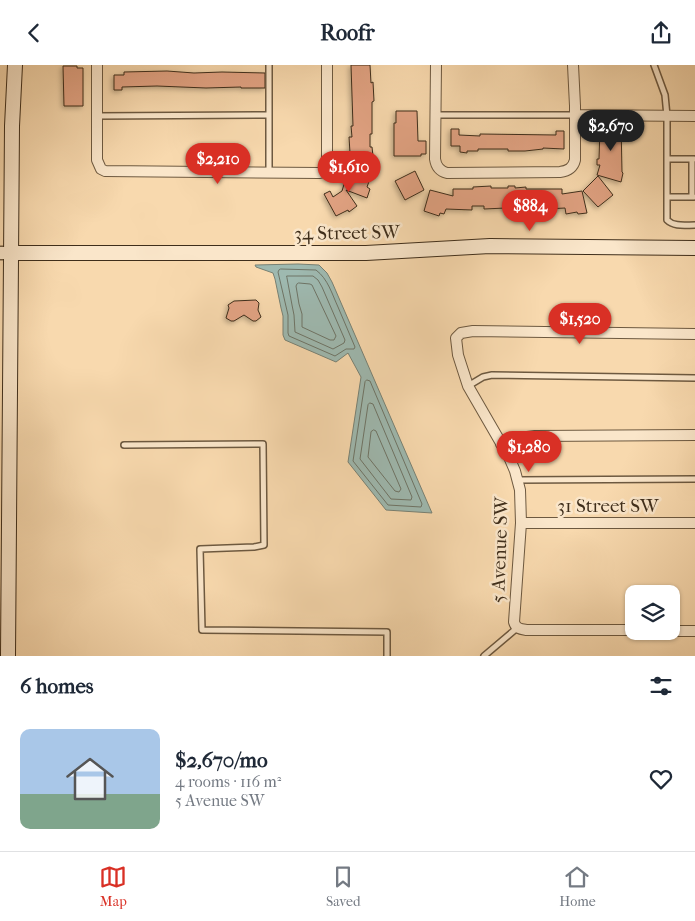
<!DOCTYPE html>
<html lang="en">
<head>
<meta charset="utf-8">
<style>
  :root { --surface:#fff; --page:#f2f2f3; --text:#1f2937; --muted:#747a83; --line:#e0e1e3; --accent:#d93025 }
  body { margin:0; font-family:"IM FELL French Canon",serif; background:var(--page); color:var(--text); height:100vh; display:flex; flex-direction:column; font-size:19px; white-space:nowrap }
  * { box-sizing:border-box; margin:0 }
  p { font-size:16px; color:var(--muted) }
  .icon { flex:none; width:28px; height:28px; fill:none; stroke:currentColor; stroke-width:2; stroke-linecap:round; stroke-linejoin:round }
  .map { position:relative; height:591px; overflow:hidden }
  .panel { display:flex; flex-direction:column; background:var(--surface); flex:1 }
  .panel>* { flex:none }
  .tools { position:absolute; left:625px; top:520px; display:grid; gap:10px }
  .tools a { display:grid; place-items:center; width:55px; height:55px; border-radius:10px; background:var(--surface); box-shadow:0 1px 4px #0004; font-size:25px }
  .price { position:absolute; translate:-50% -42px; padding:0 11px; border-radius:18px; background:var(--accent); color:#fff; font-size:16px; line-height:32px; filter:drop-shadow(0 1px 2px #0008) }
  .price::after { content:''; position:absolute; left:50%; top:30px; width:15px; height:11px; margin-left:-8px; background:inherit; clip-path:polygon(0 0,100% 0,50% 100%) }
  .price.current { background:#222; color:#fff }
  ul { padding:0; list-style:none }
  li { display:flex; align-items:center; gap:15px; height:125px; padding:0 20px }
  li span { display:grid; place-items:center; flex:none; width:140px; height:100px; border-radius:10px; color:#555 }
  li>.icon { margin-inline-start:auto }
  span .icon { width:60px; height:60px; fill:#fffc; stroke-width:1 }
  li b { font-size:21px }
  h2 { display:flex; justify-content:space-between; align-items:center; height:60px; padding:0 20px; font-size:21px }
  header { display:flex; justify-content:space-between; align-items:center; height:65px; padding:0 20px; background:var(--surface); font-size:22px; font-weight:700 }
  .tabs { display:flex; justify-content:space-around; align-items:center; height:70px; border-top:1px solid var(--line); background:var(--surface); font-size:14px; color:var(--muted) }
  .tabs a { display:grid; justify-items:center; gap:2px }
  .tabs .current { color:var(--accent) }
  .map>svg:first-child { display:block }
  .water { fill:#9eb9b0; stroke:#788174 }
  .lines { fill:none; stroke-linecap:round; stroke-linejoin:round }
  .shore { stroke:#6e7466; stroke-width:1 }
  .building { fill:#e1a282; stroke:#3f2e1b; filter:url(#shadow) }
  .service-casing { stroke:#6d5940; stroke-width:8 }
  .minor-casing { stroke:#6d5940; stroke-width:12 }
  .tertiary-casing { stroke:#6d5940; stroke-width:15 }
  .secondary-casing { stroke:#3f2e1b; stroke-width:16 }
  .service { stroke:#fae6ca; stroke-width:5 }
  .minor { stroke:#fae6ca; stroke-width:10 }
  .tertiary { stroke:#fae6ca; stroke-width:12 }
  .secondary { stroke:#fae6ca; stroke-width:14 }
  .labels { text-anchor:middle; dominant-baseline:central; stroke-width:5; stroke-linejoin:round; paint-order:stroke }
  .street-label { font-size:19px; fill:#3f2e1b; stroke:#fae6ca }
</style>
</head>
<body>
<header><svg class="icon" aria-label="back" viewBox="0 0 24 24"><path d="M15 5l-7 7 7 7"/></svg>Roofr<svg class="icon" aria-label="share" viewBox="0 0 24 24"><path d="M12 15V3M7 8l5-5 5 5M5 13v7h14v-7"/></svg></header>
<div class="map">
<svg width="695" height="591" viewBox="0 0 695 591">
  <defs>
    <filter id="shadow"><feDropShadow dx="-2" dy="2" stdDeviation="2.5" flood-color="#0004"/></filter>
  </defs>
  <rect width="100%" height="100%" fill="#f8d9ae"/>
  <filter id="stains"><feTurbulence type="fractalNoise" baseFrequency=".004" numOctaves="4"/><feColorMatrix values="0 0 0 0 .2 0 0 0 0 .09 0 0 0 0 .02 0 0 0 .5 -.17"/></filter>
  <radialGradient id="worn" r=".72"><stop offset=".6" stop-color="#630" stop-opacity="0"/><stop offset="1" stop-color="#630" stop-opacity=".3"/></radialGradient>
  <path class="water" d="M298,199L319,200L327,208L332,217L432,448L386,445L348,397L361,312L348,288L336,297L285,275L283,270V251L281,243L275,214L273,208L256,202L255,200Z"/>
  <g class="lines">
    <path class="shore" d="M281,204L316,205C328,214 332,229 338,242C344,255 349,269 355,282L354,284H346L335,291L289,271L288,268V250L278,207L279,205Z
      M287,211H313L318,215L322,222L345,275L344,278L333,284L295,267L294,250L292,240L287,213Z
      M299,218L310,219L312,220L336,271L334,275H330L302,262V249L299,239L296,221L297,219Z
      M367,315L370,316L422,439L421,442L388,440L353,396L365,317Z
      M370,338L373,339L412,432L411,435L391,434L360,394L368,340Z
      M374,365L376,366L401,424L399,427L395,426L368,392L371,367Z"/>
  </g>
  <path class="building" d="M351,0H370L371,18L373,17L374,36L372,37V69H370V82H372L373,91L355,92V89L350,88L349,72H352L351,61H353Z
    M63,1H77V3H83V41H64Z
    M167,6L194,8L222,7L265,8V23H241V22L206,23L157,21L122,22V25H114V10H124V7Z
    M396,46H417L418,76H426V89H421V91H394V58H396Z
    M603,58H621L622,107L623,108L621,117L597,110L600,100H597V94H599L600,63H603Z
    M451,64H459V70L480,71V69L556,70V66H564V84L543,83V84L525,86H508V84H478V86H467V88L460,87V81H451Z
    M348,106L354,108L355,106L371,111L367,122L370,124L367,133L346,125L357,141L349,147L348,145L336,151L324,129L330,126L333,132L342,126Z
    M415,106L424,125L405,135L395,116Z
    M598,111L613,130L598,142L583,126Z
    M491,121V123H508V121H515V123L526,122V124H562V129L582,126L587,148L578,149L577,147L566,149L565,143L528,145V142L484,144V141H472V145L446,144L444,149L440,148L439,151L424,146L430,125L453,131V124H473V122Z
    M256,235L259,238L258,245L261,252L256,256H253L244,250L234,256H231L226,253L229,243L228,240L234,236Z"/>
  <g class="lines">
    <g class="service-casing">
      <path id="service" d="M654,0L665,30L667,51V155C674,162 685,160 695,160
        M436,50H575
        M97,51L269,50
        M667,94H694
        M692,94V132
        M269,107V0
        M667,132H694
        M468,321L483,312L492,310L695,313
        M124,380L263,379L264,480L254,482L200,484L202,565L387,567V591
        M518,415L695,414
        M484,591L517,563"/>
    </g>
    <g class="minor-casing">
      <path id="minor" d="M97,0V95L101,104L105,106L320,108C327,105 327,101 327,94V0
        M436,0L435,94C436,101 439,106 447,108L560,107C568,106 573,103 575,95V41L573,0
        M575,50L695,51
        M501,379L519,373L535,371L695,370
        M521,458H695
        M634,565H527C521,564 516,564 514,557L521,458L520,425L515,406L509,392L468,321L458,290L456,273L461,268L473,266L695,269
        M671,566H695"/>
    </g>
    <g class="tertiary-casing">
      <path id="tertiary" d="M0,188H12"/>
    </g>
    <g class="secondary-casing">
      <path id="secondary" d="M12,188H366L490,181L695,183
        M8,591L12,61L15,0"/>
    </g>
    <use href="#service" class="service"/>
    <use href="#minor" class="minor"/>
    <use href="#tertiary" class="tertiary"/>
    <use href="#secondary" class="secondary"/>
  </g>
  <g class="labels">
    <g class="street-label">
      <text transform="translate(347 168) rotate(-1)">34 Street SW</text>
      <text x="608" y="441">31 Street SW</text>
      <text transform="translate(500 485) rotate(-88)">5 Avenue SW</text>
    </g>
  </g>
  <rect width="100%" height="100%" filter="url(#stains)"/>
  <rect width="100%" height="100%" fill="url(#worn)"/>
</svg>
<div class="tools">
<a><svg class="icon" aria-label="layers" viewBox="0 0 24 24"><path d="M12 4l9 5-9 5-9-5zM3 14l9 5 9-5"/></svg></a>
</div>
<b class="price current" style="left:611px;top:87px">$2,670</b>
<b class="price" style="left:218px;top:120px">$2,210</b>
<b class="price" style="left:349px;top:128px">$1,610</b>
<b class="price" style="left:530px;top:167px">$884</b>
<b class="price" style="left:580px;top:280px">$1,520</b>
<b class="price" style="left:529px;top:408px">$1,280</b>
</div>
<section class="panel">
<h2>6 homes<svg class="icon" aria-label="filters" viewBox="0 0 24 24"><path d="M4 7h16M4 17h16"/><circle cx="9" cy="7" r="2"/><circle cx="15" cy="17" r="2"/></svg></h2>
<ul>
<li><span style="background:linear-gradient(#a9c7e8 65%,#7fa58c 0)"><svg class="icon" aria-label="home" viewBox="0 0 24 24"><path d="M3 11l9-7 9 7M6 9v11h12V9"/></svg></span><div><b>$2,670/mo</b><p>4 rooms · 116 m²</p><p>5 Avenue SW</p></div><svg class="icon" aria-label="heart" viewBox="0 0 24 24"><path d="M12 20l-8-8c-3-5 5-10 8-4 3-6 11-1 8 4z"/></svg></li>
</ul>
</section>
<nav class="tabs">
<a class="current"><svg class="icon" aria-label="map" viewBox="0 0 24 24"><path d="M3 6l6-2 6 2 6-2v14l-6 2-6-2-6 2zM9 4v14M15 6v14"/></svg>Map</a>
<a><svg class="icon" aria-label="saved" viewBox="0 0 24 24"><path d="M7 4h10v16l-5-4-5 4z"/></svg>Saved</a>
<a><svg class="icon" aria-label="home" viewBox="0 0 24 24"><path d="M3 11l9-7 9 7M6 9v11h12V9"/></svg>Home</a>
</nav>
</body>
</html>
